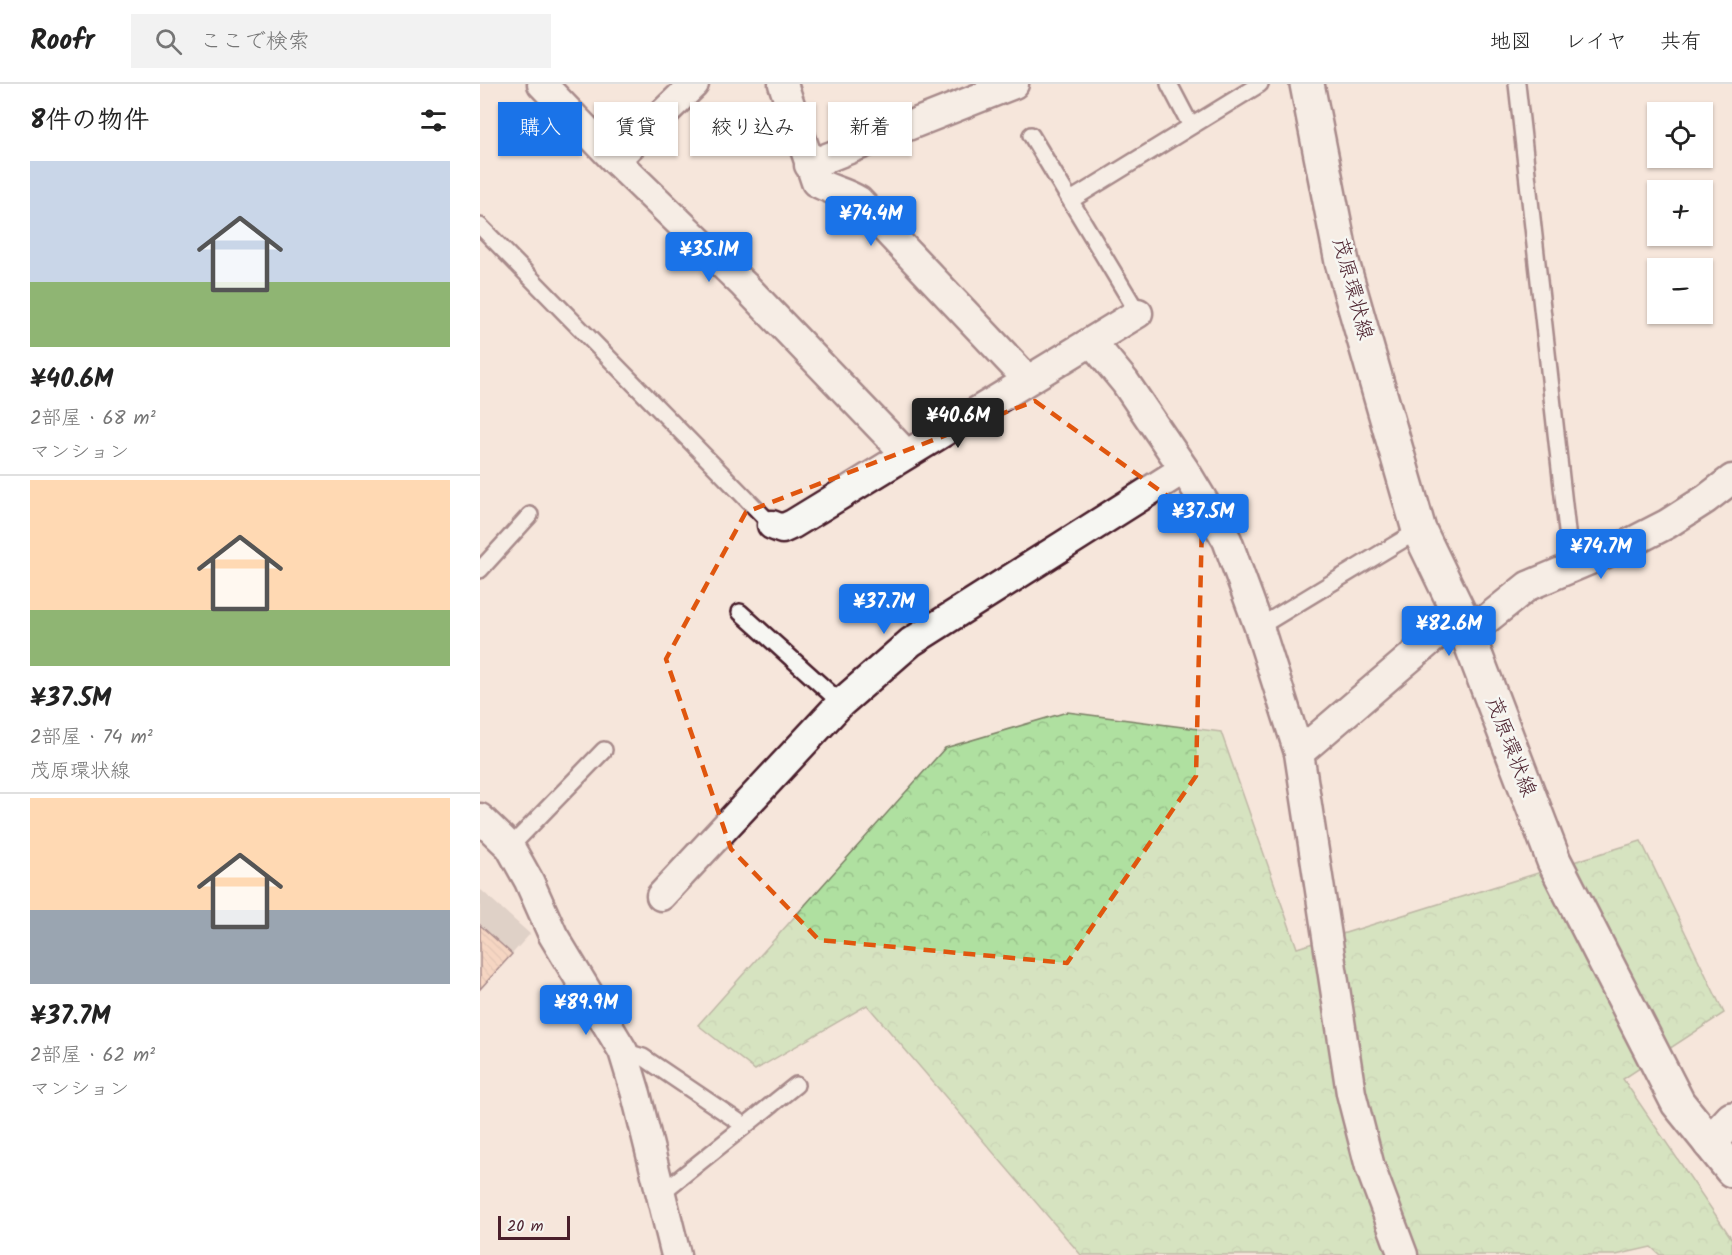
<!DOCTYPE html>
<html lang="ja">
<head>
<meta charset="utf-8">
<style>
  :root { --surface:#fff; --page:#f2f2f2; --text:#222; --muted:#767676; --line:#e0e0e0; --accent:#1a73e8 }
  body { margin:0; font-family:Kalam,"Klee One",sans-serif; background:var(--page); color:var(--text); height:100vh; display:flex; flex-direction:column; font-size:22px; white-space:nowrap }
  * { box-sizing:border-box; margin:0 }
  p { font-size:20px; color:var(--muted) }
  .icon { flex:none; width:33px; height:33px; fill:none; stroke:currentColor; stroke-width:2; stroke-linecap:round; stroke-linejoin:round }
  .map { position:relative; flex:1; overflow:hidden }
  .drawer { display:flex; flex-direction:column; background:var(--surface); width:480px }
  .drawer>* { flex:none }
  .guide { position:absolute; left:18px; top:18px; width:570px; height:54px; display:flex; gap:12px }
  .fabs { position:absolute; left:1167px; top:18px; display:grid; gap:12px }
  .fabs a { display:grid; place-items:center; width:66px; height:66px; border-radius:0px; background:var(--surface); box-shadow:0 2px 4px #0004; font-size:30px }
  .scale { position:absolute; left:18px; bottom:15px; width:72px; box-sizing:border-box; padding-left:6px; border:3px solid #4a1f2b; border-top:0; font-size:16px; line-height:21px; white-space:nowrap; color:#4a1f2b; -webkit-text-stroke:4px #f6f6f2; paint-order:stroke }
  .price { position:absolute; translate:-50% -51px; padding:0 14px; border-radius:6px; background:var(--accent); color:#fff; font-size:20px; line-height:39px; filter:drop-shadow(0 2px 3px #0008) }
  .price::after { content:''; position:absolute; left:50%; top:36px; width:18px; height:14px; margin-left:-9px; background:inherit; clip-path:polygon(0 0,100% 0,50% 100%) }
  .price.on { background:#222; color:#fff }
  ul { padding:0; list-style:none }
  li { display:grid; align-content:center; gap:12px; height:318px; padding:0 30px }
  li+li { border-top:2px solid var(--line) }
  li span { display:grid; place-items:center; height:186px; border-radius:0px; color:#555 }
  li>.icon { margin-inline-start:auto }
  span .icon { width:108px; height:108px; fill:#fffc; stroke-width:1 }
  li b { font-size:26px }
  h2 { display:flex; justify-content:space-between; align-items:center; height:72px; padding:0 30px; font-size:26px }
  .tag { padding:0 21px; border-radius:0px; background:var(--surface); box-shadow:0 2px 4px #0004; font-size:21px; line-height:54px }
  .tag.on { background:var(--accent); color:#fff }
  header { display:flex; align-items:center; gap:36px; box-sizing:border-box; height:84px; padding:0 30px; background:var(--surface); border-bottom:2px solid var(--line) }
  header strong { font-size:28px }
  nav { display:flex; gap:33px; margin-inline-start:auto; font-size:21px }
  .search { width:420px; height:54px; background:var(--page); display:flex; align-items:center; gap:15px; box-sizing:border-box; padding:0 21px; border-radius:0px; color:var(--muted); font-size:22px }
  main { display:flex; flex:1; min-height:0 }
  .map>svg:first-child { display:block }
  .forest { fill:url(#forest-crowns); stroke:#7c8066; stroke-width:1.5 }
  .shadow { fill:#0003 }
  .building { fill:url(#building-back-hatch); stroke:#4a1f2b; stroke-width:1.5 }
  .lines { fill:none; stroke-linecap:round; stroke-linejoin:round }
  .service-casing { stroke:#4a1f2b; stroke-width:20 }
  .minor-casing { stroke:#4a1f2b; stroke-width:33 }
  .tertiary-casing { stroke:#4a1f2b; stroke-width:38 }
  .secondary-casing { stroke:#4a1f2b; stroke-width:38 }
  .service { stroke:#f6f6f2; stroke-width:15 }
  .minor { stroke:#f6f6f2; stroke-width:28 }
  .tertiary { stroke:#f6f6f2; stroke-width:33 }
  .secondary { stroke:#f6f6f2; stroke-width:33 }
  .marked { fill:none; stroke:#e0560e; stroke-width:4.5; stroke-dasharray:12 8; stroke-linejoin:round }
  .labels { text-anchor:middle; dominant-baseline:central; stroke-width:5; stroke-linejoin:round; paint-order:stroke }
  .street-label { font-size:21px; fill:#4a1f2b; stroke:#f6f6f2 }
</style>
</head>
<body>
<header>
<strong>Roofr</strong>
<div class="search"><svg class="icon" aria-label="search" viewBox="0 0 24 24"><circle cx="10" cy="10" r="6"/><path d="M15 15l6 6"/></svg>ここで検索</div>
<nav><a>地図</a><a>レイヤ</a><a>共有</a></nav>
</header>
<main>
<section class="drawer">
<h2>8件の物件<svg class="icon" aria-label="filters" viewBox="0 0 24 24"><path d="M4 7h16M4 17h16"/><circle cx="9" cy="7" r="2"/><circle cx="15" cy="17" r="2"/></svg></h2>
<ul>
<li><span style="background:linear-gradient(#c9d6e8 65%,#8fb573 0)"><svg class="icon" aria-label="home" viewBox="0 0 24 24"><path d="M3 11l9-7 9 7M6 9v11h12V9"/></svg></span><div><b>¥40.6M</b><p>2部屋 · 68 m²</p><p>マンション</p></div></li>
<li><span style="background:linear-gradient(#ffd9b3 70%,#8fb573 0)"><svg class="icon" aria-label="home" viewBox="0 0 24 24"><path d="M3 11l9-7 9 7M6 9v11h12V9"/></svg></span><div><b>¥37.5M</b><p>2部屋 · 74 m²</p><p>茂原環状線</p></div></li>
<li><span style="background:linear-gradient(#ffd9b3 60%,#9aa5b1 0)"><svg class="icon" aria-label="home" viewBox="0 0 24 24"><path d="M3 11l9-7 9 7M6 9v11h12V9"/></svg></span><div><b>¥37.7M</b><p>2部屋 · 62 m²</p><p>マンション</p></div></li>
</ul>
</section>
<div class="map">
<svg width="1252" height="1171" viewBox="0 0 1252 1171">
  <defs>
    <pattern id="forest-crowns" width="20" height="18" patternUnits="userSpaceOnUse" patternTransform="scale(1.5)"><rect width="20" height="18" fill="#afe0a0"/><path d="M2 6a3 3 0 1 1 6 0M12 15a3 3 0 1 1 6 0" fill="none" stroke="#98c08a"/></pattern>
    <pattern id="building-back-hatch" width="6" height="6" patternUnits="userSpaceOnUse" patternTransform="scale(1.5)"><rect width="6" height="6" fill="#f5c2a5"/><path d="M-1 5l2 2M0 0l6 6M5-1l2 2" fill="none" stroke="#d4a68e"/></pattern>
  </defs>
  <rect width="100%" height="100%" fill="#f6e6db"/>
  <filter id="ink" filterUnits="userSpaceOnUse"><feTurbulence type="fractalNoise" baseFrequency=".0167" numOctaves="2"/><feDisplacementMap in="SourceGraphic" scale="12" xChannelSelector="R" yChannelSelector="G"/><feConvolveMatrix kernelMatrix="1 2 1 2 8 2 1 2 1" color-interpolation-filters="sRGB"/></filter>
  <g filter="url(#ink)">
    <path class="forest" d="M587,628L741,648L817,864L1161,757L1244,929L1143,995L1252,1155V1171H1180L1171,1163L1136,1171H601L387,921L275,986L218,941L465,664Z"/>
    <path class="shadow" d="M0,805L50,850L0,905Z"/>
    <path class="building" d="M0,841L32,870L0,905Z"/>
    <g class="lines">
      <g class="service-casing">
        <path id="service" d="M689,0L711,42
          M1037,0L1091,483
          M551,51L658,229
          M591,116L780,0
          M0,142L292,441
          M0,486L50,431
          M260,528L361,619
          M779,543L939,446
          M30,763L124,666
          M143,967L163,973L265,1042
          M180,1110L316,1001"/>
      </g>
      <g class="minor-casing">
        <path id="minor" d="M62,0L135,76L264,201L426,370
          M303,0L336,98C350,106 365,108 379,117L547,295
          M135,76L214,0
          M329,81L534,0
          M612,258L645,298L704,385L747,456L779,543L819,669L871,1009L890,1083L923,1171
          M292,441L302,445L313,440L658,229
          M819,669L980,531L1002,539L1048,502L1150,459L1187,440L1226,415L1252,395
          M0,734L30,763L49,797L73,851L143,967L156,1010L196,1171
          M181,812L361,619L431,558L704,385"/>
      </g>
      <g class="tertiary-casing">
        <path id="tertiary" d="M1230,1059L1252,1035"/>
      </g>
      <g class="secondary-casing">
        <path id="secondary" d="M827,0L862,178L939,446L980,531L1074,777L1198,1019L1252,1086"/>
      </g>
      <use href="#service" class="service"/>
      <use href="#minor" class="minor"/>
      <use href="#tertiary" class="tertiary"/>
      <use href="#secondary" class="secondary"/>
    </g>
  </g>
  <path d="M0 0H1252V1171H0ZM555,317L722,437L716,692L587,879L339,856L251,765L186,575L266,428Z" fill="#f6e6db" fill-opacity=".55" fill-rule="evenodd"/>
  <path class="marked" d="M555,317L722,437L716,692L587,879L339,856L251,765L186,575L266,428Z"/>
  <g class="labels">
    <g class="street-label">
      <text transform="translate(872 205) rotate(75)">茂原環状線</text>
      <text transform="translate(1030 663) rotate(69)">茂原環状線</text>
    </g>
  </g>
</svg>
<div class="fabs">
<a><svg class="icon" aria-label="locate" viewBox="0 0 24 24"><circle cx="12" cy="12" r="6"/><path d="M12 2v4M12 18v4M2 12h4M18 12h4"/></svg></a>
<a>+</a>
<a>−</a>
</div>
<div class="scale">20 m</div>
<b class="price" style="left:391px;top:163px">¥74.4M</b>
<b class="price" style="left:229px;top:199px">¥35.1M</b>
<b class="price on" style="left:478px;top:365px">¥40.6M</b>
<b class="price" style="left:723px;top:461px">¥37.5M</b>
<b class="price" style="left:1121px;top:496px">¥74.7M</b>
<b class="price" style="left:404px;top:551px">¥37.7M</b>
<b class="price" style="left:969px;top:573px">¥82.6M</b>
<b class="price" style="left:106px;top:952px">¥89.9M</b>
<div class="guide">
<a class="tag on">購入</a>
<a class="tag">賃貸</a>
<a class="tag">絞り込み</a>
<a class="tag">新着</a>
</div>
</div>
</main>
</body>
</html>
